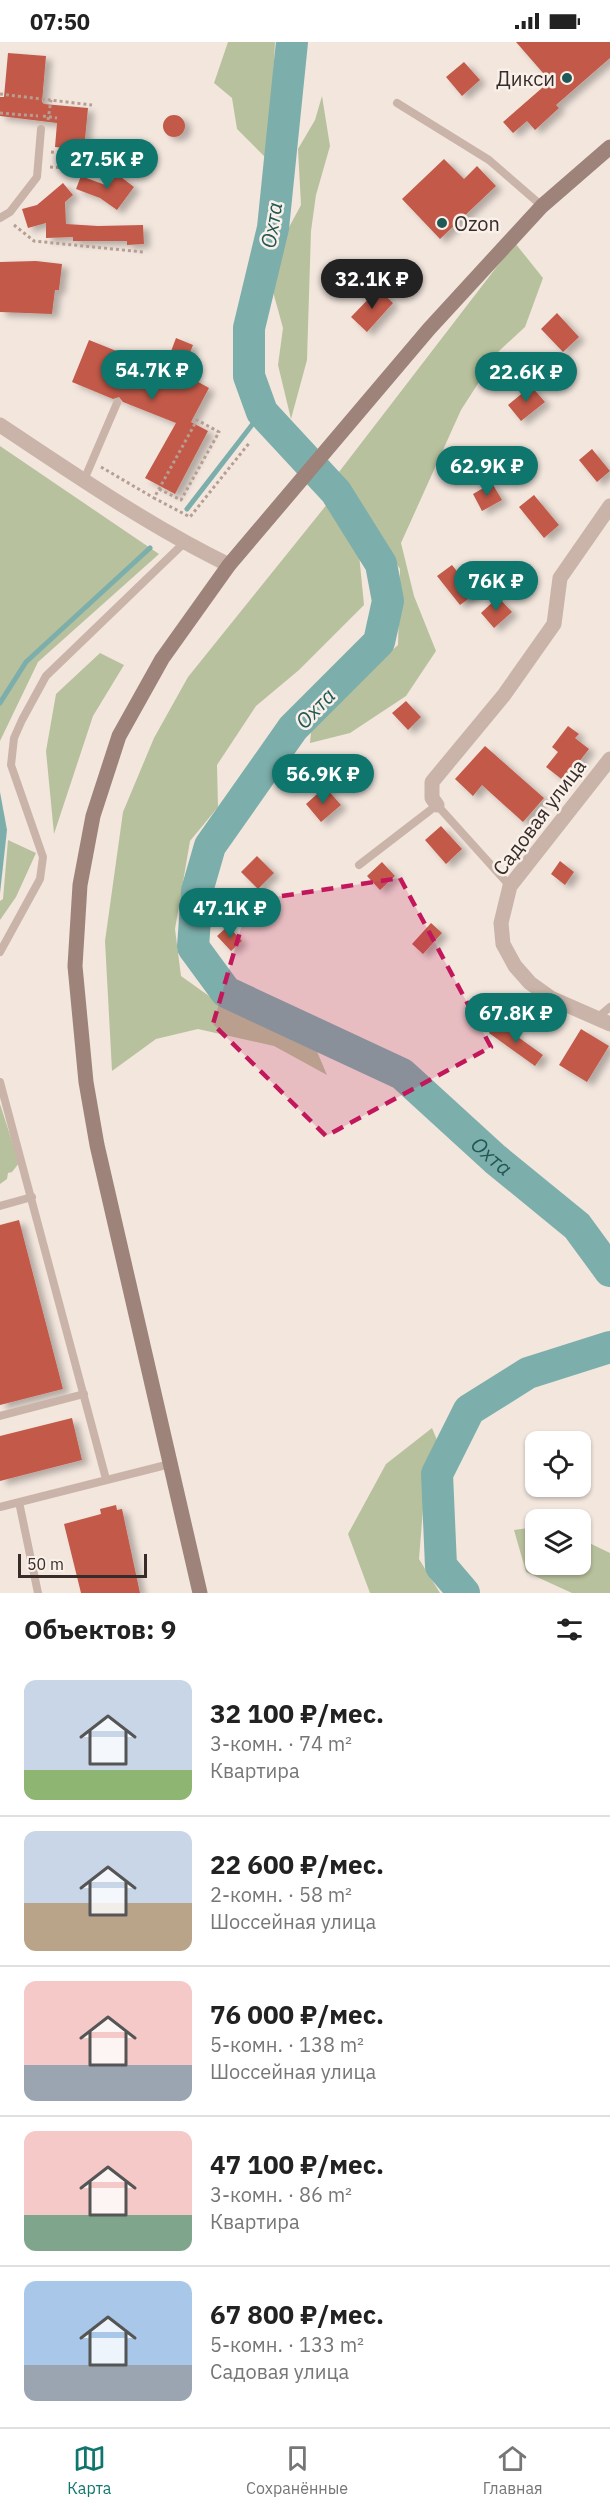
<!DOCTYPE html>
<html lang="ru">
<head>
<meta charset="utf-8">
<style>
  :root { --surface:#fff; --page:#f2f2f2; --text:#222; --muted:#767676; --line:#e0e0e0; --accent:#0f766e }
  body { margin:0; font-family:"IBM Plex Sans",sans-serif; background:var(--page); color:var(--text); height:100vh; display:flex; flex-direction:column; font-size:22px; white-space:nowrap }
  * { box-sizing:border-box; margin:0 }
  p { font-size:20px; color:var(--muted) }
  .icon { flex:none; width:33px; height:33px; fill:none; stroke:currentColor; stroke-width:2; stroke-linecap:round; stroke-linejoin:round }
  .map { position:relative; height:1551px; overflow:hidden }
  .panel { display:flex; flex-direction:column; background:var(--surface); flex:1 }
  .panel>* { flex:none }
  .tools { position:absolute; left:525px; top:1389px; display:grid; gap:12px }
  .tools a { display:grid; place-items:center; width:66px; height:66px; border-radius:12px; background:var(--surface); box-shadow:0 2px 4px #0004; font-size:30px }
  .scale { position:absolute; left:18px; bottom:15px; width:129px; box-sizing:border-box; padding-left:6px; border:3px solid #372c29; border-top:0; font-size:16px; line-height:21px; white-space:nowrap; color:#372c29; -webkit-text-stroke:4px #f9f0e9; paint-order:stroke }
  .price { position:absolute; translate:-50% -51px; padding:0 14px; border-radius:21px; background:var(--accent); color:#fff; font-size:20px; line-height:39px; filter:drop-shadow(0 2px 3px #0008) }
  .price::after { content:''; position:absolute; left:50%; top:36px; width:18px; height:14px; margin-left:-9px; background:inherit; clip-path:polygon(0 0,100% 0,50% 100%) }
  .price.active { background:#222; color:#fff }
  ul { padding:0; list-style:none }
  li { display:flex; align-items:center; gap:18px; height:150px; padding:0 24px }
  li+li { border-top:2px solid var(--line) }
  li span { display:grid; place-items:center; flex:none; width:168px; height:120px; border-radius:12px; color:#555 }
  li>.icon { margin-inline-start:auto }
  span .icon { width:72px; height:72px; fill:#fffc; stroke-width:1 }
  li b { font-size:26px }
  h2 { display:flex; justify-content:space-between; align-items:center; height:72px; padding:0 24px; font-size:26px }
  .status { display:flex; justify-content:space-between; align-items:center; height:42px; padding:0 30px; background:var(--surface); direction:ltr }
  .status svg { height:16px; fill:currentColor }
  .dock { display:flex; justify-content:space-around; align-items:center; height:84px; border-top:2px solid var(--line); background:var(--surface); font-size:16px; color:var(--muted) }
  .dock a { display:grid; justify-items:center; gap:3px }
  .dock .active { color:var(--accent) }
  .map>svg:first-child { display:block }
  .green { fill:#b8c19d }
  .water { fill:#7caeab }
  .lines { fill:none; stroke-linecap:round; stroke-linejoin:round }
  .stream { stroke:#7caeab; stroke-width:5 }
  .river { stroke:#7caeab; stroke-width:32 }
  .building { fill:#c35a49; filter:url(#shadow) }
  .path { stroke:#b69e93; stroke-width:3; stroke-dasharray:3 3; stroke-linecap:butt }
  .service { stroke:#cab4a9; stroke-width:8 }
  .minor { stroke:#cab4a9; stroke-width:15 }
  .tertiary { stroke:#cab4a9; stroke-width:15 }
  .secondary { stroke:#9d837a; stroke-width:15 }
  .path-bridge { stroke:#b69e93; stroke-width:3; stroke-dasharray:3 3; stroke-linecap:butt }
  .marked { fill:#c2185b; fill-opacity:0.2; stroke:#c2185b; stroke-width:4.5; stroke-dasharray:12 8; stroke-linejoin:round }
  .poi-dot { fill:#1f5856; stroke:#f9f0e9; stroke-width:2 }
  .labels { text-anchor:middle; dominant-baseline:central; stroke-width:5; stroke-linejoin:round; paint-order:stroke }
  .poi-label { font-size:20px; fill:#372c29; stroke:#f9f0e9; text-anchor:end }
  .street-label { font-size:20px; fill:#372c29; stroke:#f9f0e9 }
  .water-label { font-size:21px; font-style:italic; fill:#1f5856; stroke:#f9f0e9 }
</style>
</head>
<body>
<div class="status"><b>07:50</b><svg viewBox="0 0 49 12"><path d="M0 12V9h3v3zM5 12V6h3v6zM10 12V3h3v9zM15 12V0h3v12zM26 1h20v11H26zM47 4h2v5h-2z"/></svg></div>
<div class="map">
<svg width="610" height="1551" viewBox="0 0 610 1551">
  <defs>
    <filter id="shadow"><feDropShadow dx="6" dy="4" stdDeviation="3" flood-color="#0004"/></filter>
  </defs>
  <rect width="100%" height="100%" fill="#f2e6dd"/>
  <path class="green" d="M228,0H275L269,119L237,87L232,56L214,41Z
    M322,54L330,104L316,153L311,189L307,318L291,377L278,323L283,286L272,246L281,200L301,163L298,107L315,78Z
    M515,201L543,236L525,285L499,309L461,368L401,501L414,554L436,609L406,654L350,691L310,701L312,680L398,603L400,527L339,430Z
    M0,404L159,512L38,620L0,699Z
    M328,461L359,512L364,563L299,628L256,664L217,723L218,765L190,799L175,887L181,934L223,964L254,969L289,991L313,1000L327,1033L274,1004L198,987L156,997L112,1029L105,899L123,770L154,696L188,635Z
    M100,611L124,623L93,674L54,792L46,709L56,652Z
    M8,798L36,811L16,855L0,878V859L3,857Z
    M0,1062L19,1121L12,1130L8,1131L7,1137L0,1142Z
    M432,1386L439,1403L426,1429L419,1517L440,1551H370L348,1492L386,1422Z
    M535,1485L536,1522H580L581,1497L610,1511V1551H572L526,1530L514,1488Z"/>
  <path class="water" d="M0,750L7,788L0,851Z"/>
  <g class="lines">
    <path class="stream" d="M187,467L262,370
      M0,661L26,620L150,506"/>
    <g class="river">
      <path id="s1" d="M292,0L273,186L249,286V334L262,370L336,450L381,522L388,559L379,600L293,686L210,804L197,849L193,905L226,950L402,1032L495,1117L577,1184L610,1229"/>
      <path d="M464,1551L441,1524L437,1432L469,1368L528,1331L610,1305"/>
    </g>
  </g>
  <path class="building" d="M516,0H610V16L556,63L559,66L535,88L527,79L513,91L503,80L550,39Z
    M8,11L46,14L42,60L44,62L88,66L84,108L55,105L57,81L0,74V55H4Z
    M464,20L480,38L462,54L446,35Z
    M163 84a11 11 0 1 1 22 0a11 11 0 1 1-22 0Z
    M444,117L464,137L477,124L496,144L440,197L402,157Z
    M117,132L134,145L117,168L100,156L76,147L81,134L108,144Z
    M63,141L73,153L65,160L66,182L98,184L143,183L144,202L127,203V199H73V195L46,196V181L28,186L22,167L37,163Z
    M36,219L62,222L59,248H55L52,272L0,270V220Z
    M378,247L393,261L367,290L351,275Z
    M557,271L579,295L563,310L541,287Z
    M176,296L193,303L182,331L209,346L191,380L208,389L175,452L145,436L176,381L123,360L119,355L113,357L72,340L89,298L164,328Z
    M531,344L545,360L521,379L508,363Z
    M592,407L610,429L597,440L579,418Z
    M492,441L502,458L482,469L473,452Z
    M534,453L559,483L544,496L519,465Z
    M452,523L475,552L460,563L437,534Z
    M498,555L512,570L494,586L481,571Z
    M406,659L421,675L408,688L392,671Z
    M568,684L579,692L575,696L589,707L564,739L546,725L558,710L552,705Z
    M485,704L544,756L523,780L482,743L473,754L455,737Z
    M325,745L341,763L321,780L306,762Z
    M441,784L462,807L446,822L425,798Z
    M257,814L274,831L258,847L241,830Z
    M560,819L574,830L565,843L551,832Z
    M382,820L395,834L380,848L367,834Z
    M431,881L442,891L423,912L412,902Z
    M228,884L242,899L231,909L217,894Z
    M497,980L543,1013L535,1024L489,991Z
    M581,987L609,1004L587,1040L559,1023Z
    M19,1178L63,1347L0,1363V1183Z
    M72,1376L82,1418L0,1439V1394Z
    M116,1463L117,1468L122,1467L140,1551H81L64,1482L101,1472L100,1467Z"/>
  <g class="lines">
    <path class="path" d="M0,52L92,63
      M0,71L38,74
      M48,78L51,58
      M51,110L83,113
      M50,125L90,127L103,133
      M14,183L34,199L143,210
      M101,425L154,456
      M159,447L181,458L219,390L197,378L154,456L190,475L250,400"/>
    <path class="service" d="M397,61L489,118L542,164
      M0,176L10,170L37,135L41,87
      M84,438L117,361
      M359,823L437,763L510,844
      M0,910L40,837L43,815L11,723L14,696L22,678L46,634L185,500
      M597,976L610,965
      M0,1040L106,1437
      M0,1164L32,1155
      M0,1374L84,1352
      M19,1460L38,1551
      M0,1465L170,1422"/>
    <path class="minor" d="M610,717L510,844L501,881L503,902L515,924L530,941L551,956L610,982
      M437,763L432,756V740L504,653L554,582L560,536L610,464"/>
    <path class="tertiary" d="M0,383C74,432 149,484 229,523"/>
    <path class="secondary" d="M200,1551L97,1103L86,1040L75,924L80,843L93,774L119,694L162,617L229,523L429,287L542,164L610,105"/>
    <path class="path-bridge" d="M43,74L57,76"/>
  </g>
  <path class="marked" d="M400,836L491,1005L326,1094L213,982L249,859Z"/>
  <g class="poi-dot">
    <circle cx="567" cy="36" r="6"/>
    <circle cx="442" cy="181" r="6"/>
  </g>
  <g class="labels">
    <g class="poi-label">
      <text x="555" y="36">Дикси</text>
      <text x="454" y="181" text-anchor="start">Ozon</text>
    </g>
    <g class="street-label">
      <text transform="translate(539 775) rotate(-53)">Садовая улица</text>
    </g>
    <g class="water-label">
      <text transform="translate(271 183) rotate(-81)">Охта</text>
      <text transform="translate(315 666) rotate(-46)">Охта</text>
      <text stroke="none"><textPath href="#s1" startOffset="1390">Охта</textPath></text>
    </g>
  </g>
</svg>
<div class="tools">
<a><svg class="icon" aria-label="locate" viewBox="0 0 24 24"><circle cx="12" cy="12" r="6"/><path d="M12 2v4M12 18v4M2 12h4M18 12h4"/></svg></a>
<a><svg class="icon" aria-label="layers" viewBox="0 0 24 24"><path d="M12 4l9 5-9 5-9-5zM3 14l9 5 9-5"/></svg></a>
</div>
<div class="scale">50 m</div>
<b class="price" style="left:107px;top:148px">27.5K ₽</b>
<b class="price active" style="left:372px;top:268px">32.1K ₽</b>
<b class="price" style="left:152px;top:359px">54.7K ₽</b>
<b class="price" style="left:526px;top:361px">22.6K ₽</b>
<b class="price" style="left:487px;top:455px">62.9K ₽</b>
<b class="price" style="left:496px;top:570px">76K ₽</b>
<b class="price" style="left:323px;top:763px">56.9K ₽</b>
<b class="price" style="left:230px;top:897px">47.1K ₽</b>
<b class="price" style="left:516px;top:1002px">67.8K ₽</b>
</div>
<section class="panel">
<h2>Объектов: 9<svg class="icon" aria-label="filters" viewBox="0 0 24 24"><path d="M4 7h16M4 17h16"/><circle cx="9" cy="7" r="2"/><circle cx="15" cy="17" r="2"/></svg></h2>
<ul>
<li><span style="background:linear-gradient(#c9d6e8 75%,#8fb573 0)"><svg class="icon" aria-label="home" viewBox="0 0 24 24"><path d="M3 11l9-7 9 7M6 9v11h12V9"/></svg></span><div><b>32 100 ₽/мес.</b><p>3-комн. · 74 m²</p><p>Квартира</p></div></li>
<li><span style="background:linear-gradient(#c9d6e8 60%,#b9a48a 0)"><svg class="icon" aria-label="home" viewBox="0 0 24 24"><path d="M3 11l9-7 9 7M6 9v11h12V9"/></svg></span><div><b>22 600 ₽/мес.</b><p>2-комн. · 58 m²</p><p>Шоссейная улица</p></div></li>
<li><span style="background:linear-gradient(#f6c9c9 70%,#9aa5b1 0)"><svg class="icon" aria-label="home" viewBox="0 0 24 24"><path d="M3 11l9-7 9 7M6 9v11h12V9"/></svg></span><div><b>76 000 ₽/мес.</b><p>5-комн. · 138 m²</p><p>Шоссейная улица</p></div></li>
<li><span style="background:linear-gradient(#f6c9c9 70%,#7fa58c 0)"><svg class="icon" aria-label="home" viewBox="0 0 24 24"><path d="M3 11l9-7 9 7M6 9v11h12V9"/></svg></span><div><b>47 100 ₽/мес.</b><p>3-комн. · 86 m²</p><p>Квартира</p></div></li>
<li><span style="background:linear-gradient(#a9c7e8 70%,#9aa5b1 0)"><svg class="icon" aria-label="home" viewBox="0 0 24 24"><path d="M3 11l9-7 9 7M6 9v11h12V9"/></svg></span><div><b>67 800 ₽/мес.</b><p>5-комн. · 133 m²</p><p>Садовая улица</p></div></li>
</ul>
</section>
<nav class="dock">
<a class="active"><svg class="icon" aria-label="map" viewBox="0 0 24 24"><path d="M3 6l6-2 6 2 6-2v14l-6 2-6-2-6 2zM9 4v14M15 6v14"/></svg>Карта</a>
<a><svg class="icon" aria-label="saved" viewBox="0 0 24 24"><path d="M7 4h10v16l-5-4-5 4z"/></svg>Сохранённые</a>
<a><svg class="icon" aria-label="home" viewBox="0 0 24 24"><path d="M3 11l9-7 9 7M6 9v11h12V9"/></svg>Главная</a>
</nav>
</body>
</html>
